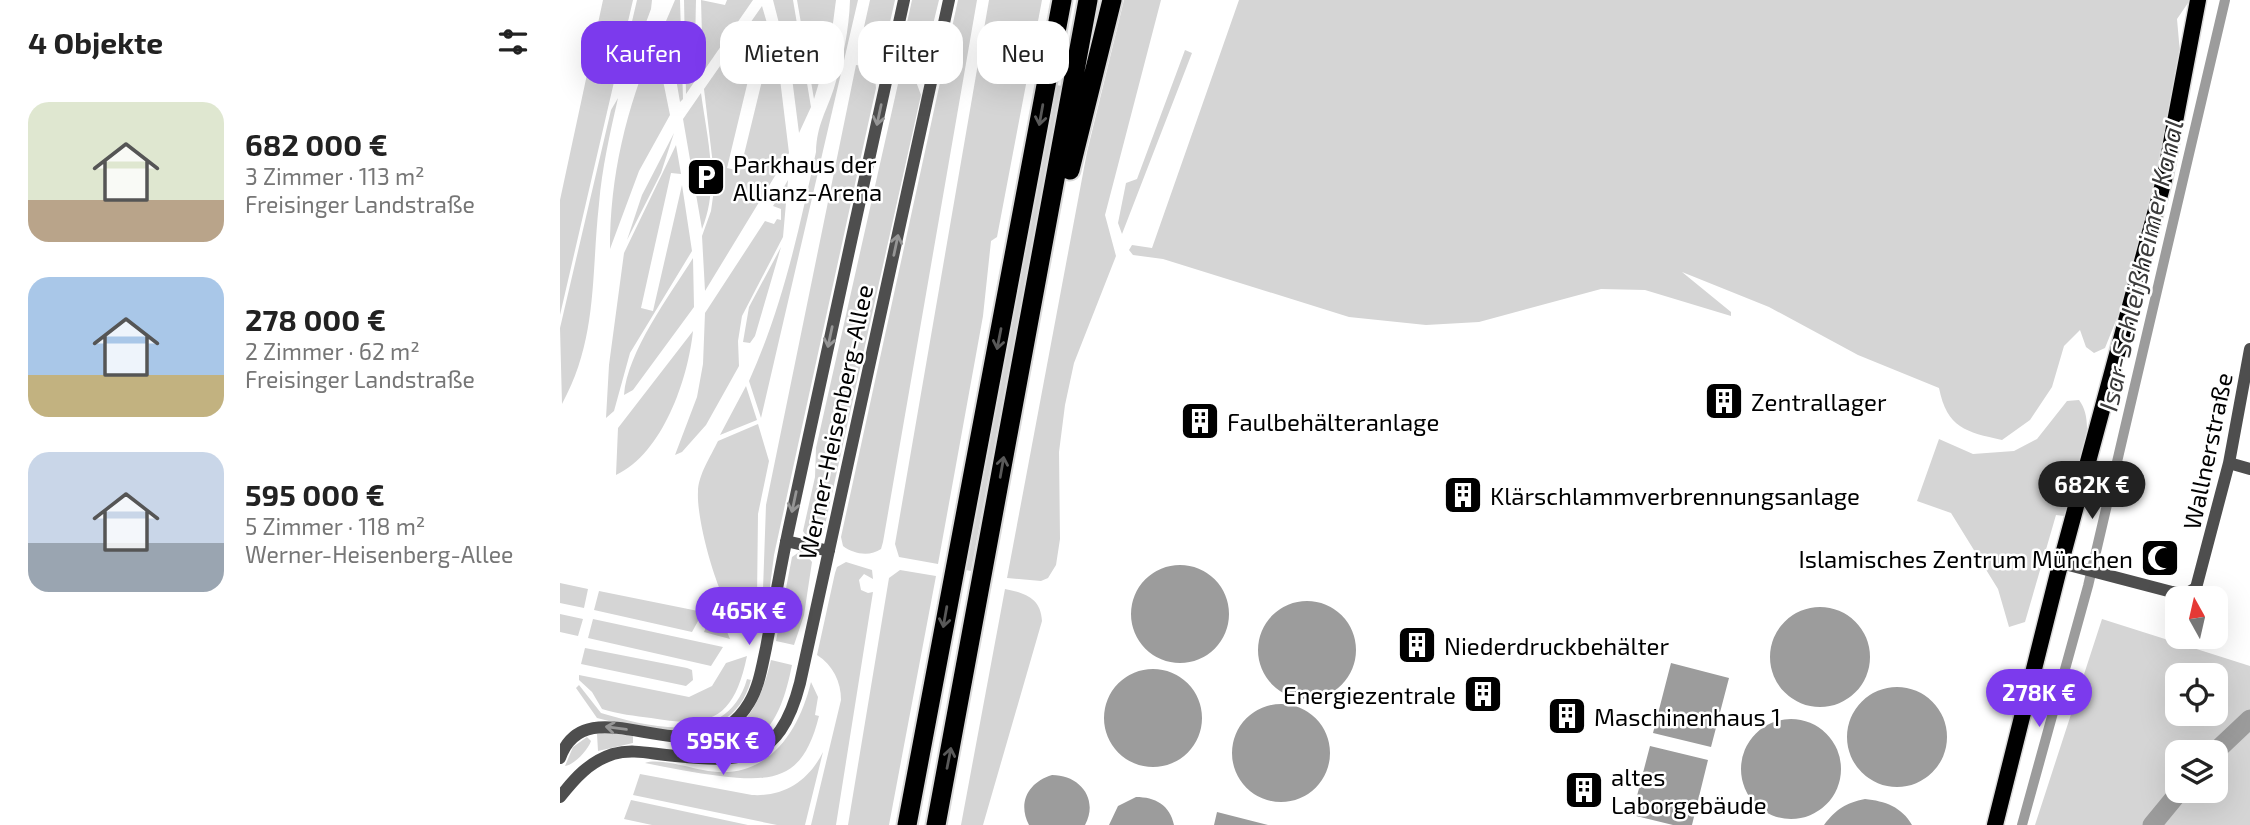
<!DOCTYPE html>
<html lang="de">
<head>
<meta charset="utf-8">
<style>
  :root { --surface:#fff; --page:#f6f6f6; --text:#222; --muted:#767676; --accent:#7c3aed }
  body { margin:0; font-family:"Exo 2",sans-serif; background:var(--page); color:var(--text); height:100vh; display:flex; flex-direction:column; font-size:26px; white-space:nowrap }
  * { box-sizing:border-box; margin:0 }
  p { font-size:23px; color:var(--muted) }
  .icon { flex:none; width:38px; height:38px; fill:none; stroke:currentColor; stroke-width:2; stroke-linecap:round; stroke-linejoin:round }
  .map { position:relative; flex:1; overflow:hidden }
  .side { display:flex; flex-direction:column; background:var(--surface); width:560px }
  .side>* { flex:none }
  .top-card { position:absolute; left:21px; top:21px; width:665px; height:63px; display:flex; gap:14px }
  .needle { width:46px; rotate:352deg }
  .buttons { position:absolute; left:1605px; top:586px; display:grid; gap:14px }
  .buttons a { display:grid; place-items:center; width:63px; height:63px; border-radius:14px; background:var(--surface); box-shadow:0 7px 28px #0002; font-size:35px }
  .price { position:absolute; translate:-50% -60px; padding:0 16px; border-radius:24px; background:var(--accent); color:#fff; font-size:23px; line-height:46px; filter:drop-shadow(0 2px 4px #0008) }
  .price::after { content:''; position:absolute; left:50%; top:42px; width:21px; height:16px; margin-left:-10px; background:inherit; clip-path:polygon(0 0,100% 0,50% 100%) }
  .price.current { background:#222; color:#fff }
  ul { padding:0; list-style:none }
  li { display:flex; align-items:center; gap:21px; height:175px; padding:0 28px }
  li span { display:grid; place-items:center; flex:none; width:196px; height:140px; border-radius:21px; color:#555 }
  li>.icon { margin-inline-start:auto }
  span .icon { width:84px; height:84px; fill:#fffc; stroke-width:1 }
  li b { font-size:30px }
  h2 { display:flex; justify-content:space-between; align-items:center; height:84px; padding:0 28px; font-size:30px }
  .pill { padding:0 24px; border-radius:21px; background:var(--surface); box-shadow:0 7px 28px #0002; font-size:24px; line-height:63px }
  .pill.current { background:var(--accent); color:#fff }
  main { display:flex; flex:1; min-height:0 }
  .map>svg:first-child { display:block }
  .green { fill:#d5d5d5; fill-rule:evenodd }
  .water { fill:#9c9c9c }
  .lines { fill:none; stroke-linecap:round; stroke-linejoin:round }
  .canal { stroke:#9c9c9c; stroke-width:10 }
  .river { stroke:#9c9c9c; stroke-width:19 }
  .major-casing { stroke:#dbdbdb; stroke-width:19 }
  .highway-casing { stroke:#dbdbdb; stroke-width:23 }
  .minor { stroke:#4e4e4e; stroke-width:12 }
  .major { stroke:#000; stroke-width:16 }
  .highway { stroke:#000; stroke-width:19 }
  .oneway { stroke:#959595 }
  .oneway2 { stroke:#595959 }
  .labels { text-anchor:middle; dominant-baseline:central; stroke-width:5; stroke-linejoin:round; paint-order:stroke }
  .poi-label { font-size:24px; fill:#000; stroke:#fff; text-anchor:start }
  .street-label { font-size:24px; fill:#000; stroke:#fff }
  .water-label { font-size:26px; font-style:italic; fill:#3d3d3d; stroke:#fff }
</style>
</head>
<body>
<main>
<section class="side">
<h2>4 Objekte<svg class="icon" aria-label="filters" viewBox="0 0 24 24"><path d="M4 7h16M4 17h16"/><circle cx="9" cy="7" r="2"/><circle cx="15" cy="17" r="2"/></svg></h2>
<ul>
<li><span style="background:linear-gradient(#dfe7d0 70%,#b9a48a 0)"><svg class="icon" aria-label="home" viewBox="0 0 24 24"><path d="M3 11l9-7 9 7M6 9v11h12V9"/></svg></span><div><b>682 000 €</b><p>3 Zimmer · 113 m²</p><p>Freisinger Landstraße</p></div></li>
<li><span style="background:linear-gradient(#a9c7e8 70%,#c2b280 0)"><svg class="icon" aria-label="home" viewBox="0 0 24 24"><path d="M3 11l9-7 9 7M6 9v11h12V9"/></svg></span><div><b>278 000 €</b><p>2 Zimmer · 62 m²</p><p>Freisinger Landstraße</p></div></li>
<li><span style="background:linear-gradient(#c9d6e8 65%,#9aa5b1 0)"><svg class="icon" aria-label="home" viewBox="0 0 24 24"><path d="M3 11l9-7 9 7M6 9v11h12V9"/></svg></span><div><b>595 000 €</b><p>5 Zimmer · 118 m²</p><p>Werner-Heisenberg-Allee</p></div></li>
</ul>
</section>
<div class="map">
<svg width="1690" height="825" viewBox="0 0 1690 825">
  <rect width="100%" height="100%" fill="#fff"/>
  <path class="green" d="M43,0H73L0,315V200Z
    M77,0H92L91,9L69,68L67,43Z
    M115,0H120L123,99L120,102L106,21Z
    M124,0H136L135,44L139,75L126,94Z
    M141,0L165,5L167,0H193L143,72Z
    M213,0H233L251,107L239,133L231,70Z
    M237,0H276L270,46L254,99Z
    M290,0H298L201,418L189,381C223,305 238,234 256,152C257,124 266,113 274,88C283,59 289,30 290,0Z
    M310,0H335L326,40L316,49L300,45Z
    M352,0H379L367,49L356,58L354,54H340Z
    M398,0H417L323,542L321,549C310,557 293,554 283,546L281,537Z
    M429,0H482L437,237L431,241L423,316L378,564L339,557L335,544Z
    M564,0H601L545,215L556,256L514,363L505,405L499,452L500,539L496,565L488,578L481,581L447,578L527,152Z
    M679,0H1630L1617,19L1620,53L1603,152L1567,293L1545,348L1534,353L1526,347L1520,330L1504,346L1492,387L1470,420L1442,440C1406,432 1387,428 1379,388L1298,355L1209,307L1122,272L1171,312V316L1085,290L1041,289L919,322L866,325L789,317L603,259L573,255L569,250L572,245L592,248Z
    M202,6L211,37L199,35L167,168L180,171L210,48L220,79L229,153L145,291L142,236L151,211L155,182L144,89Z
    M95,41L110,115L79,171L50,249C50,176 66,109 95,41Z
    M625,50L632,53L562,234L558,223L566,183L577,179Z
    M296,65L314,68L316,88L214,555L206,618H202L206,505Z
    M340,75L355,79L361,95L263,534L258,541H249L243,531L255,477L256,448Z
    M496,85L502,86L411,571L406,570Z
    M141,93C147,138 160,185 142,229L123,119Z
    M58,98C50,133 42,168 39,204C31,276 38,338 2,404L0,328L51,110Z
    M114,133L101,173L67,240L82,195Z
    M116,145L121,174L111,173L81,308L93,311L122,185L132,251L70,353L54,411L46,418L49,365L64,253Z
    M228,180L223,237L182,316L178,341L179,366L146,425L122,452L115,455L137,397L143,364L145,313L205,221L214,224L217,219L221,220V209L213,206Z
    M221,247L195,336L190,343L183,342L189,307Z
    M133,258L134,307L73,390L64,395C67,352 110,295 133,258Z
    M133,331C128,379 103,453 56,475L58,428Z
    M186,386L197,420L160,435Z
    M1519,400C1540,427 1514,486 1504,516L1496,515L1465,622L1449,627L1438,589L1391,513L1357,501L1379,439L1413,454L1454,451L1477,439L1507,401Z
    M198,424L209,461L198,514L197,598L191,636C163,624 136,522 138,492C138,475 151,456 158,441Z
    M242,550L252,562L244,615L234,645L216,641L232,557Z
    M286,562L312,570L313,579L304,574L299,580L301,590L308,593L313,592L276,825H251L281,700C281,682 273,665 257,655L275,573L277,567Z
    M340,570L376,576L329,825H288L329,578Z
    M0,583L28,589L24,608L0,603Z
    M445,589C465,593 481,598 482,621L423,825H401Z
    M39,591L143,612L132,632L34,610Z
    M0,614L23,619L18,636L0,632Z
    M151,614L160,615L170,639L144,632Z
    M33,619L163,647L151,666L28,638Z
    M1542,619L1690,666V825H1475ZM1617,676H1656V714H1617ZM1617,752H1656V791H1617Z
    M25,648L127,668L132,670L133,680L126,686L21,664Z
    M187,656C174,718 152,729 91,718C75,716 58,714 42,709L32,692L19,680V675L129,697L152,686L166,663Z
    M211,660L232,665C221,719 205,754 142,749V745C186,734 201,702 211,660Z
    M187,679L191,680C172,751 90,732 37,718L16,688L19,685L41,713C91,728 168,747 187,679Z
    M251,682L258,697L255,715L259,716C244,777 217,783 160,776C135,773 110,768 85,763C98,758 127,767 143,770C205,783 238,735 251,682Z
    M47,732L73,736V743L38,751L37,734Z
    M27,737L31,741C28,750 14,765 5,766L13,747Z
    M263,752L245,825H217L73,795L80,774L192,795C225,797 249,780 263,752Z
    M71,800L188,825H92L64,819Z"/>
  <path class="water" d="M571 614a49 49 0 1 1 98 0a49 49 0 1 1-98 0Z
    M698 650a49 49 0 1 1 98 0a49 49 0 1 1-98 0Z
    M1210 657a50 50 0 1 1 100 0a50 50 0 1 1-100 0Z
    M1111,663L1169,678L1151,747L1093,733Z
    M544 718a49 49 0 1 1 98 0a49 49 0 1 1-98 0Z
    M1287 737a50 50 0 1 1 100 0a50 50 0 1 1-100 0Z
    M672 753a49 49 0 1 1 98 0a49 49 0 1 1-98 0Z
    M1181 769a50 50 0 1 1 100 0a50 50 0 1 1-100 0Z
    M1090,746L1148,760L1132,825H1113L1072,815Z
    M492,775C520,775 539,799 525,825H469C457,802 469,782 492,775Z
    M576,797C595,797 610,805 614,825H549L558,806Z
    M1305,799C1325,801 1342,807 1352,825H1264C1276,809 1286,803 1305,799Z
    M657,812L708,825H654Z"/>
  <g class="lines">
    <path class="canal" d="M1462,825L1528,586L1665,0"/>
    <path class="river" d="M1655,752L1690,719
      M1592,825L1620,791"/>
    <g class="major-casing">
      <path id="major" d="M1435,825L1498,573L1604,180L1638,0"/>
    </g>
    <g class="highway-casing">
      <path id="highway" d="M510,170L552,0
        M347,825L502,0
        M376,825L528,0"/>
    </g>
    <path class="minor" d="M1669,463L1690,469
      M226,541L269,551
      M1501,563L1612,592L1626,594L1636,588L1669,463L1690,349
      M0,758C28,679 139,787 189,703C199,687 202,666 206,648C214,606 221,564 230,523C267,349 306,174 344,0
      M0,797C15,778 29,762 53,754C71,749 88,753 106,755C180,763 219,765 240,683L389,0"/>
    <use href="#major" class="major"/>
    <use href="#highway" class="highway"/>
  </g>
  <defs><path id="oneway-shaft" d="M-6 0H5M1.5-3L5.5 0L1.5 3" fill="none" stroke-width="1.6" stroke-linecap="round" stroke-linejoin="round" transform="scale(1.75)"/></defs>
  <g class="oneway">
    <use href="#oneway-shaft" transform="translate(319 115) rotate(102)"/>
    <use href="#oneway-shaft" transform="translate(336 245) rotate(-78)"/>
    <use href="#oneway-shaft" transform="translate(270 337) rotate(102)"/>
    <use href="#oneway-shaft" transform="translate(234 502) rotate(102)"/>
    <use href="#oneway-shaft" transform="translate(56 728) rotate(-172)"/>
  </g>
  <g class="oneway2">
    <use href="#oneway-shaft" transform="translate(481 115) rotate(100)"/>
    <use href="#oneway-shaft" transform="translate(439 339) rotate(101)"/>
    <use href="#oneway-shaft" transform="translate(442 467) rotate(-80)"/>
    <use href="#oneway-shaft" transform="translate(385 617) rotate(100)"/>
    <use href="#oneway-shaft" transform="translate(389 758) rotate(-79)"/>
  </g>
  <defs>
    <g id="parking-square" transform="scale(2.0125)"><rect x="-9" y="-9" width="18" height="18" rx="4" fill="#000" stroke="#fff"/><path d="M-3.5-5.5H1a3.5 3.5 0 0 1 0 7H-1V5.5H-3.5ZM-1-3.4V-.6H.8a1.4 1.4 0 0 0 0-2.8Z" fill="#fff"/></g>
    <g id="building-square" transform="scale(2.0125)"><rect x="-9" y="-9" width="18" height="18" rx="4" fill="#000" stroke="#fff"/><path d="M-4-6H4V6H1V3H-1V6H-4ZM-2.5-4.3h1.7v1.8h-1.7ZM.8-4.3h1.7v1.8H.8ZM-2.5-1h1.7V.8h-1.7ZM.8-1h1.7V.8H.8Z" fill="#fff"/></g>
    <g id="mosque-square" transform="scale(2.0125)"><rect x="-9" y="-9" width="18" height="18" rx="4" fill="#000" stroke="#fff"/><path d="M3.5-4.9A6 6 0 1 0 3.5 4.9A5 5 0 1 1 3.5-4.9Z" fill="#fff"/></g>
  </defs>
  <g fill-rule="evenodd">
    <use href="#parking-square" x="146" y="177"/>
    <use href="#building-square" x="1164" y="401"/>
    <use href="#building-square" x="640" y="421"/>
    <use href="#building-square" x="903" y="495"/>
    <use href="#mosque-square" x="1600" y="558"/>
    <use href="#building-square" x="857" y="645"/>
    <use href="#building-square" x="923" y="694"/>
    <use href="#building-square" x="1007" y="716"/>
    <use href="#building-square" x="1024" y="790"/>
  </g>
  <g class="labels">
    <g class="poi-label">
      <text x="173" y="163">Parkhaus der<tspan x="173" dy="28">Allianz-Arena</tspan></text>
      <text x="1191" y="401">Zentrallager</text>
      <text x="667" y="421">Faulbehälteranlage</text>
      <text x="930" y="495">Klärschlammverbrennungsanlage</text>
      <text x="1573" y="558" text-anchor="end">Islamisches Zentrum München</text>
      <text x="884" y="645">Niederdruckbehälter</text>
      <text x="896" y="694" text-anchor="end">Energiezentrale</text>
      <text x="1034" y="716">Maschinenhaus 1</text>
      <text x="1051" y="776">altes<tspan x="1051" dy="28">Laborgebäude</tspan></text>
    </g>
    <g class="street-label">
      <text transform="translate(275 422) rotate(-78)">Werner-Heisenberg-Allee</text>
      <text transform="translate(1647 451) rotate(-78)">Wallnerstraße</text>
    </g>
    <g class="water-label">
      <text transform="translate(1580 265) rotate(-77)">Isar-Schleißheimer Kanal</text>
    </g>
  </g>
</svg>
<div class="buttons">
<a><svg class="needle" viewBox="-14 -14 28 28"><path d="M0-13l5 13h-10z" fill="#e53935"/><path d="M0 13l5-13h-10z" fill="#767676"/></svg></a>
<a><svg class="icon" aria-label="locate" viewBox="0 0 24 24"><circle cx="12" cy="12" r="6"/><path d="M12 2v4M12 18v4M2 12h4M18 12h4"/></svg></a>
<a><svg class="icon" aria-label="layers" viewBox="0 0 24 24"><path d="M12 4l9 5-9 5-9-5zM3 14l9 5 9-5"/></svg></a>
</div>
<b class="price current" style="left:1532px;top:521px">682K €</b>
<b class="price" style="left:189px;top:647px">465K €</b>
<b class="price" style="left:1479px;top:729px">278K €</b>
<b class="price" style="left:163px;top:777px">595K €</b>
<div class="top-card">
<a class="pill current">Kaufen</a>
<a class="pill">Mieten</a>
<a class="pill">Filter</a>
<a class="pill">Neu</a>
</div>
</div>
</main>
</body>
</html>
